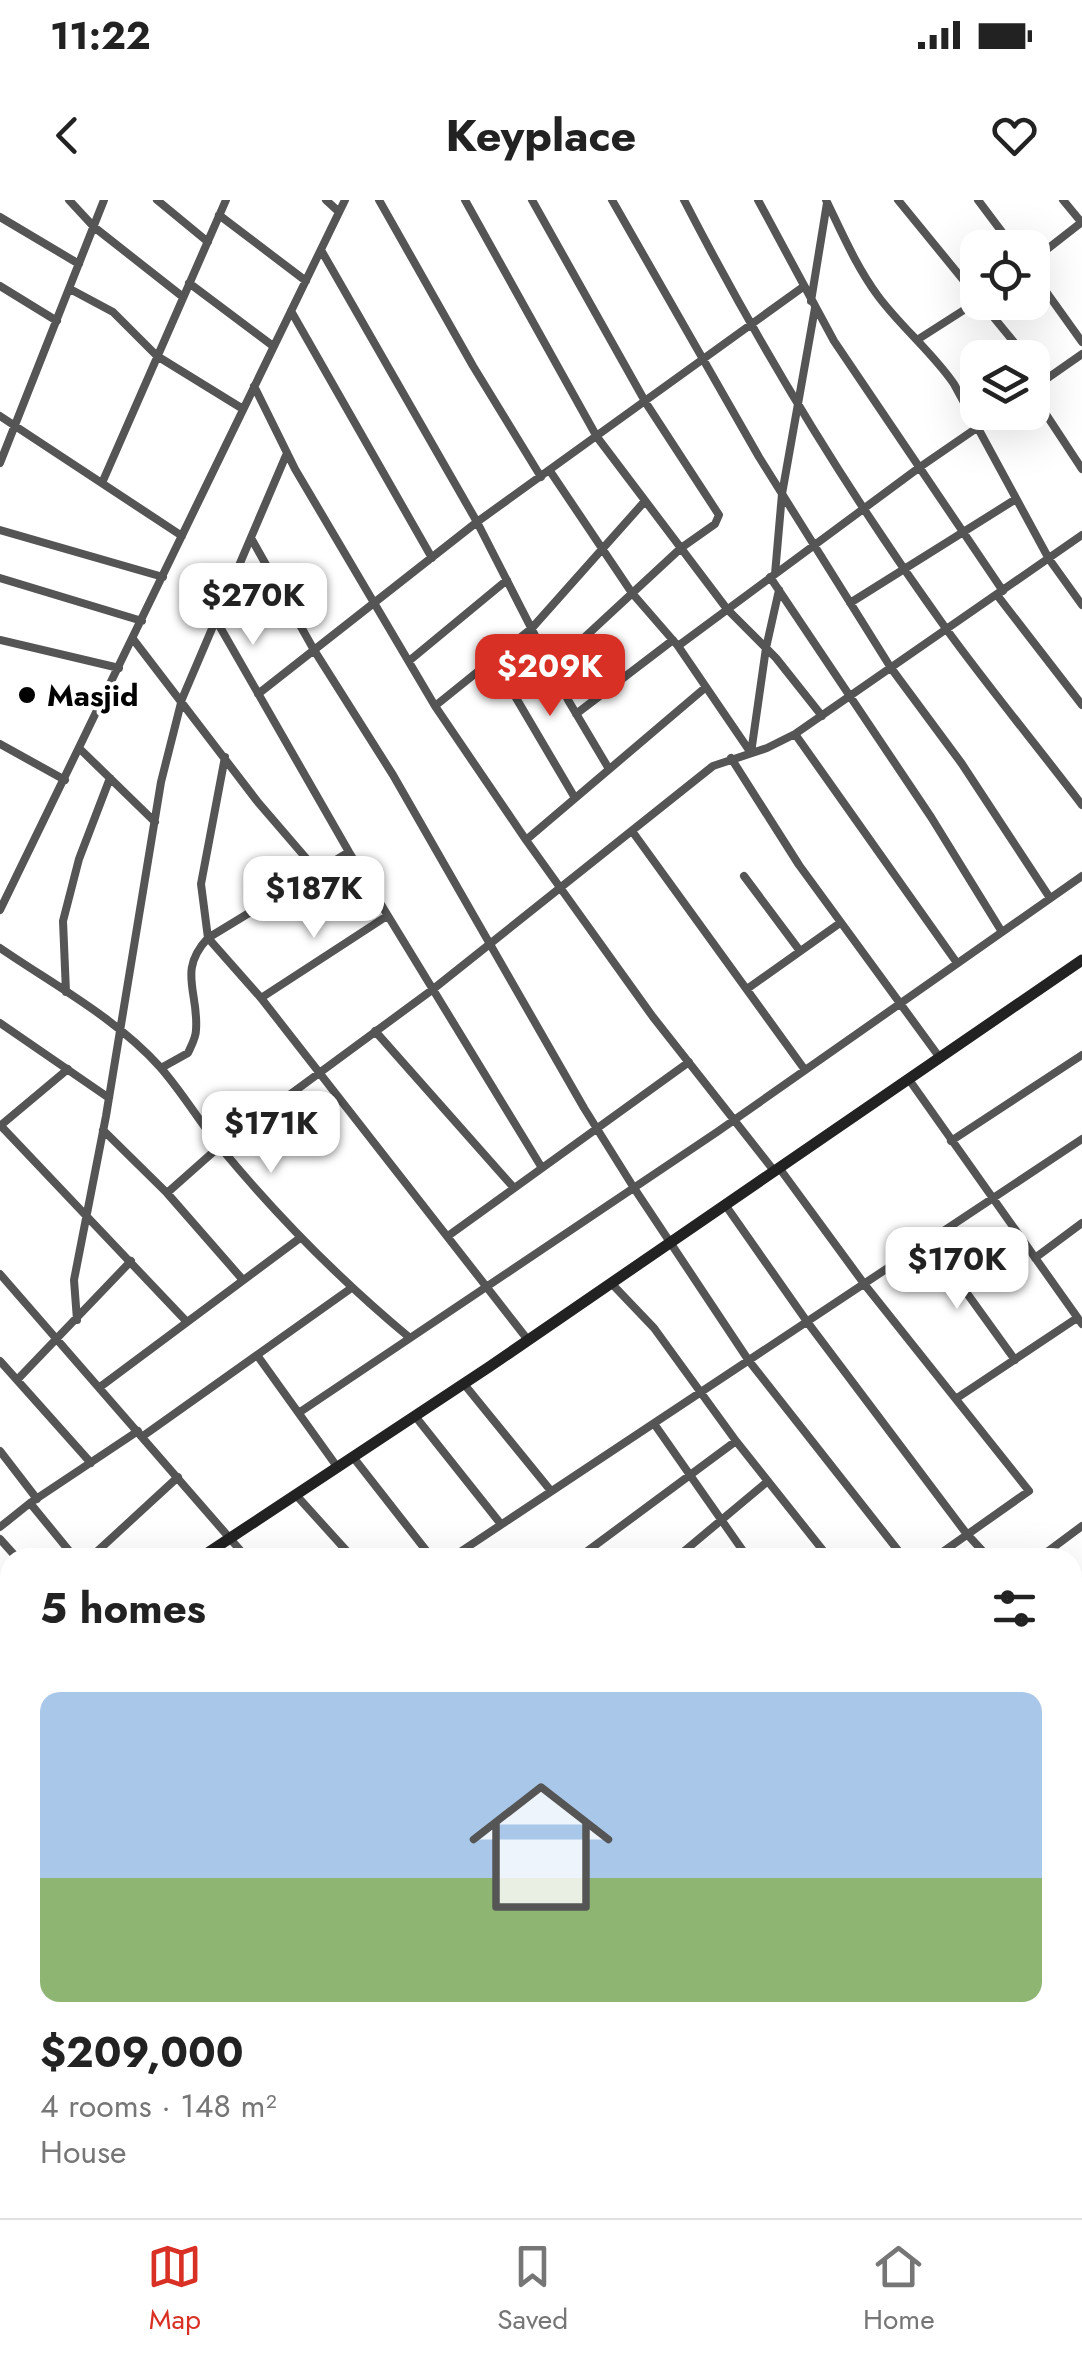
<!DOCTYPE html>
<html lang="en">
<head>
<meta charset="utf-8">
<style>
  :root { --surface:#fff; --page:#f6f6f6; --text:#222; --muted:#767676; --line:#e0e0e0; --accent:#d93025 }
  body { margin:0; font-family:Jost,sans-serif; background:var(--page); color:var(--text); height:100vh; display:flex; flex-direction:column; font-size:38px; white-space:nowrap }
  * { box-sizing:border-box; margin:0 }
  p { font-size:32px; color:var(--muted) }
  .icon { flex:none; width:55px; height:55px; fill:none; stroke:currentColor; stroke-width:2; stroke-linecap:round; stroke-linejoin:round }
  .map { position:relative; flex:1; overflow:hidden }
  .sheet { position:absolute; left:0px; top:1348px; width:1082px; height:672px; display:flex; flex-direction:column; background:var(--surface); border-radius:30px 30px 0 0; box-shadow:0 10px 40px #0002 }
  .sheet>* { flex:none }
  .buttons { position:absolute; left:960px; top:30px; display:grid; gap:20px }
  .buttons a { display:grid; place-items:center; width:90px; height:90px; border-radius:20px; background:var(--surface); box-shadow:0 10px 40px #0002; font-size:50px }
  .price { position:absolute; translate:-50% -85px; padding:0 22px; border-radius:20px; background:#fff; color:#222; font-size:32px; line-height:65px; filter:drop-shadow(0 2px 5px #0008) }
  .price::after { content:''; position:absolute; left:50%; top:60px; width:30px; height:22px; margin-left:-15px; background:inherit; clip-path:polygon(0 0,100% 0,50% 100%) }
  .price.on { background:var(--accent); color:#fff }
  ul { padding:0; list-style:none }
  li { display:grid; align-content:center; gap:20px; height:530px; padding:0 40px }
  li span { display:grid; place-items:center; height:310px; border-radius:20px; color:#555 }
  li>.icon { margin-inline-start:auto }
  span .icon { width:180px; height:180px; fill:#fffc; stroke-width:1 }
  li b { font-size:42px }
  h2 { display:flex; justify-content:space-between; align-items:center; height:120px; padding:0 40px; font-size:42px }
  .status { display:flex; justify-content:space-between; align-items:center; height:70px; padding:0 50px; background:var(--surface); direction:ltr }
  .status svg { height:28px; fill:currentColor }
  header { display:flex; justify-content:space-between; align-items:center; height:130px; padding:0 40px; background:var(--surface); font-size:45px; font-weight:700 }
  .tabs { display:flex; justify-content:space-around; align-items:center; height:140px; border-top:2px solid var(--line); background:var(--surface); font-size:28px; color:var(--muted) }
  .tabs a { display:grid; justify-items:center; gap:5px }
  .tabs .on { color:var(--accent) }
  .map>svg:first-child { display:block }
  .lines { fill:none; stroke-linecap:round; stroke-linejoin:round }
  .street { stroke:#555; stroke-width:8 }
  .secondary { stroke:#222; stroke-width:11 }
  .poi-dot { fill:#000; stroke:#fff; stroke-width:4 }
  .labels { text-anchor:middle; dominant-baseline:central; stroke-width:8; stroke-linejoin:round; paint-order:stroke }
  .poi-label { font-size:30px; font-weight:bold; fill:#000; stroke:#fff; text-anchor:start }
</style>
</head>
<body>
<div class="status"><b>11:22</b><svg viewBox="0 0 49 12"><path d="M0 12V9h3v3zM5 12V6h3v6zM10 12V3h3v9zM15 12V0h3v12zM26 1h20v11H26zM47 4h2v5h-2z"/></svg></div>
<header><svg class="icon" aria-label="back" viewBox="0 0 24 24"><path d="M15 5l-7 7 7 7"/></svg>Keyplace<svg class="icon" aria-label="heart" viewBox="0 0 24 24"><path d="M12 20l-8-8c-3-5 5-10 8-4 3-6 11-1 8 4z"/></svg></header>
<div class="map">
<svg width="1082" height="2018" viewBox="0 0 1082 2018">
  <rect width="100%" height="100%" fill="#fff"/>
  <g class="lines">
    <path class="street" d="M69,0L94,27L183,97
      M157,0L208,42
      M326,0L339,12
      M379,0L473,166L541,277
      M465,0L597,237L727,409L776,458L822,516
      M532,0L646,203L719,315L715,324L681,348L573,448
      M612,0L759,257L891,468L962,564L1050,698
      M684,0C761,149 849,294 947,430C990,489 1037,546 1082,605
      M758,0L834,141L1003,391
      M826,0C842,33 856,66 878,96C901,127 932,152 954,184L1049,359L1082,405
      M898,0L978,98
      M978,0L1014,48
      M1063,0L1082,23
      M219,15L306,81
      M0,17L79,64
      M321,50L477,322L568,500L609,569
      M1032,61L1082,22
      M1032,72L1082,142
      M189,83L273,146
      M0,86L57,121
      M70,89L113,112L157,156L243,209
      M811,101L827,3
      M981,102L1027,158
      M291,111L432,358
      M917,140L978,101
      M1032,165L1044,181
      M254,186L295,269L435,506L526,640L653,817L775,972
      M1032,189L1082,154
      M1032,193L1082,269
      M0,216L182,336
      M0,263L104,0
      M550,271L632,393L678,446L751,553
      M102,283L226,0
      M0,330L163,377
      M251,338L314,450L393,575L584,908L634,988L749,1161L904,1358
      M775,374L782,294L815,108
      M770,377L931,617L1002,732
      M0,378L142,421
      M997,395L1082,505
      M850,403L1016,299
      M216,420L349,652L542,968
      M133,439L257,601L318,672
      M0,440L119,468
      M678,446L920,267L1000,212
      M493,459L575,598
      M409,461L507,380
      M258,494L477,322L803,87
      M435,506L532,428L645,301
      M576,514L673,440
      M795,534L957,763
      M0,544L65,580
      M80,549L155,622
      M751,553L766,448L779,390
      M225,557L201,684L208,738L261,798L528,1140
      M731,558L799,665L940,858
      M632,631L805,870
      M526,640L706,487
      M744,676L800,751
      M0,710L345,0
      M0,748C54,785 116,818 160,867C182,892 199,921 220,947C278,1017 340,1080 410,1138
      M747,789L840,723
      M66,792L63,721L79,659L110,578
      M261,798L387,716
      M0,823L109,898
      M375,831L514,988
      M161,868L188,853C191,846 196,838 196,830C199,792 177,771 208,738L349,652
      M910,881L1082,1124
      M0,926L68,869
      M1,926L187,1122
      M103,930L167,993L243,1080
      M951,941L1082,855
      M780,969L865,1085L1029,1291L934,1358
      M167,993L220,946L432,790L713,566L767,548L795,534L1082,335
      M726,1006L808,1123L966,1333L989,1358
      M448,1036L689,862
      M930,1042L1015,1160
      M1035,1058L1082,1023
      M0,1074L247,1358
      M612,1084L654,1128L736,1241L829,1358
      M77,1120L74,1080L106,916L161,582L182,499L287,253
      M257,1155L338,1268
      M0,1161L91,1263
      M17,1180L131,1061
      M464,1184L551,1291
      M100,1187L300,1038
      M957,1198L1077,1118
      M300,1212L717,932L1082,676
      M415,1216L500,1323
      M655,1225L748,1358
      M143,1236L350,1089
      M0,1251L37,1299
      M353,1257L432,1358
      M296,1295L353,1358
      M30,1303L75,1358
      M0,1327L30,1303L138,1231
      M0,1339L17,1358
      M90,1358L178,1277
      M451,1358L1082,939
      M578,1358L736,1241
      M676,1358L768,1281
      M1039,1358L1082,1326
      M0,1495L10,1505
      M0,1530L10,1528
      M0,1613L10,1622
      M1072,1643L1082,1653
      M0,1655L10,1648
      M1072,1720L1082,1711
      M0,1727L10,1738
      M0,1748L10,1741
      M1074,1815L1082,1808
      M0,1821L10,1814
      M1072,1902L1082,1897
      M1072,1946L1082,1958
      M78,2010L83,2018
      M561,2010L567,2018
      M1024,2010L1026,2018
      M142,2018L153,2010
      M456,2018L465,2010
      M614,2018L626,2010
      M875,2018L888,2010"/>
    <path class="secondary" d="M200,1358L489,1167L1082,760
      M0,1453L10,1449
      M1072,1469L1082,1462
      M0,1879L10,1891
      M119,2010L128,2018
      M281,2018L293,2010"/>
  </g>
  <circle class="poi-dot" cx="27" cy="495" r="10"/>
  <g class="labels">
    <g class="poi-label">
      <text x="47" y="495">Masjid</text>
    </g>
  </g>
</svg>
<div class="buttons">
<a><svg class="icon" aria-label="locate" viewBox="0 0 24 24"><circle cx="12" cy="12" r="6"/><path d="M12 2v4M12 18v4M2 12h4M18 12h4"/></svg></a>
<a><svg class="icon" aria-label="layers" viewBox="0 0 24 24"><path d="M12 4l9 5-9 5-9-5zM3 14l9 5 9-5"/></svg></a>
</div>
<b class="price" style="left:253px;top:448px">$270K</b>
<b class="price on" style="left:550px;top:519px">$209K</b>
<b class="price" style="left:314px;top:741px">$187K</b>
<b class="price" style="left:271px;top:976px">$171K</b>
<b class="price" style="left:957px;top:1112px">$170K</b>
<section class="sheet">
<h2>5 homes<svg class="icon" aria-label="filters" viewBox="0 0 24 24"><path d="M4 7h16M4 17h16"/><circle cx="9" cy="7" r="2"/><circle cx="15" cy="17" r="2"/></svg></h2>
<ul>
<li><span style="background:linear-gradient(#a9c7e8 60%,#8fb573 0)"><svg class="icon" aria-label="home" viewBox="0 0 24 24"><path d="M3 11l9-7 9 7M6 9v11h12V9"/></svg></span><div><b>$209,000</b><p>4 rooms · 148 m²</p><p>House</p></div></li>
</ul>
</section>
</div>
<nav class="tabs">
<a class="on"><svg class="icon" aria-label="map" viewBox="0 0 24 24"><path d="M3 6l6-2 6 2 6-2v14l-6 2-6-2-6 2zM9 4v14M15 6v14"/></svg>Map</a>
<a><svg class="icon" aria-label="saved" viewBox="0 0 24 24"><path d="M7 4h10v16l-5-4-5 4z"/></svg>Saved</a>
<a><svg class="icon" aria-label="home" viewBox="0 0 24 24"><path d="M3 11l9-7 9 7M6 9v11h12V9"/></svg>Home</a>
</nav>
</body>
</html>
